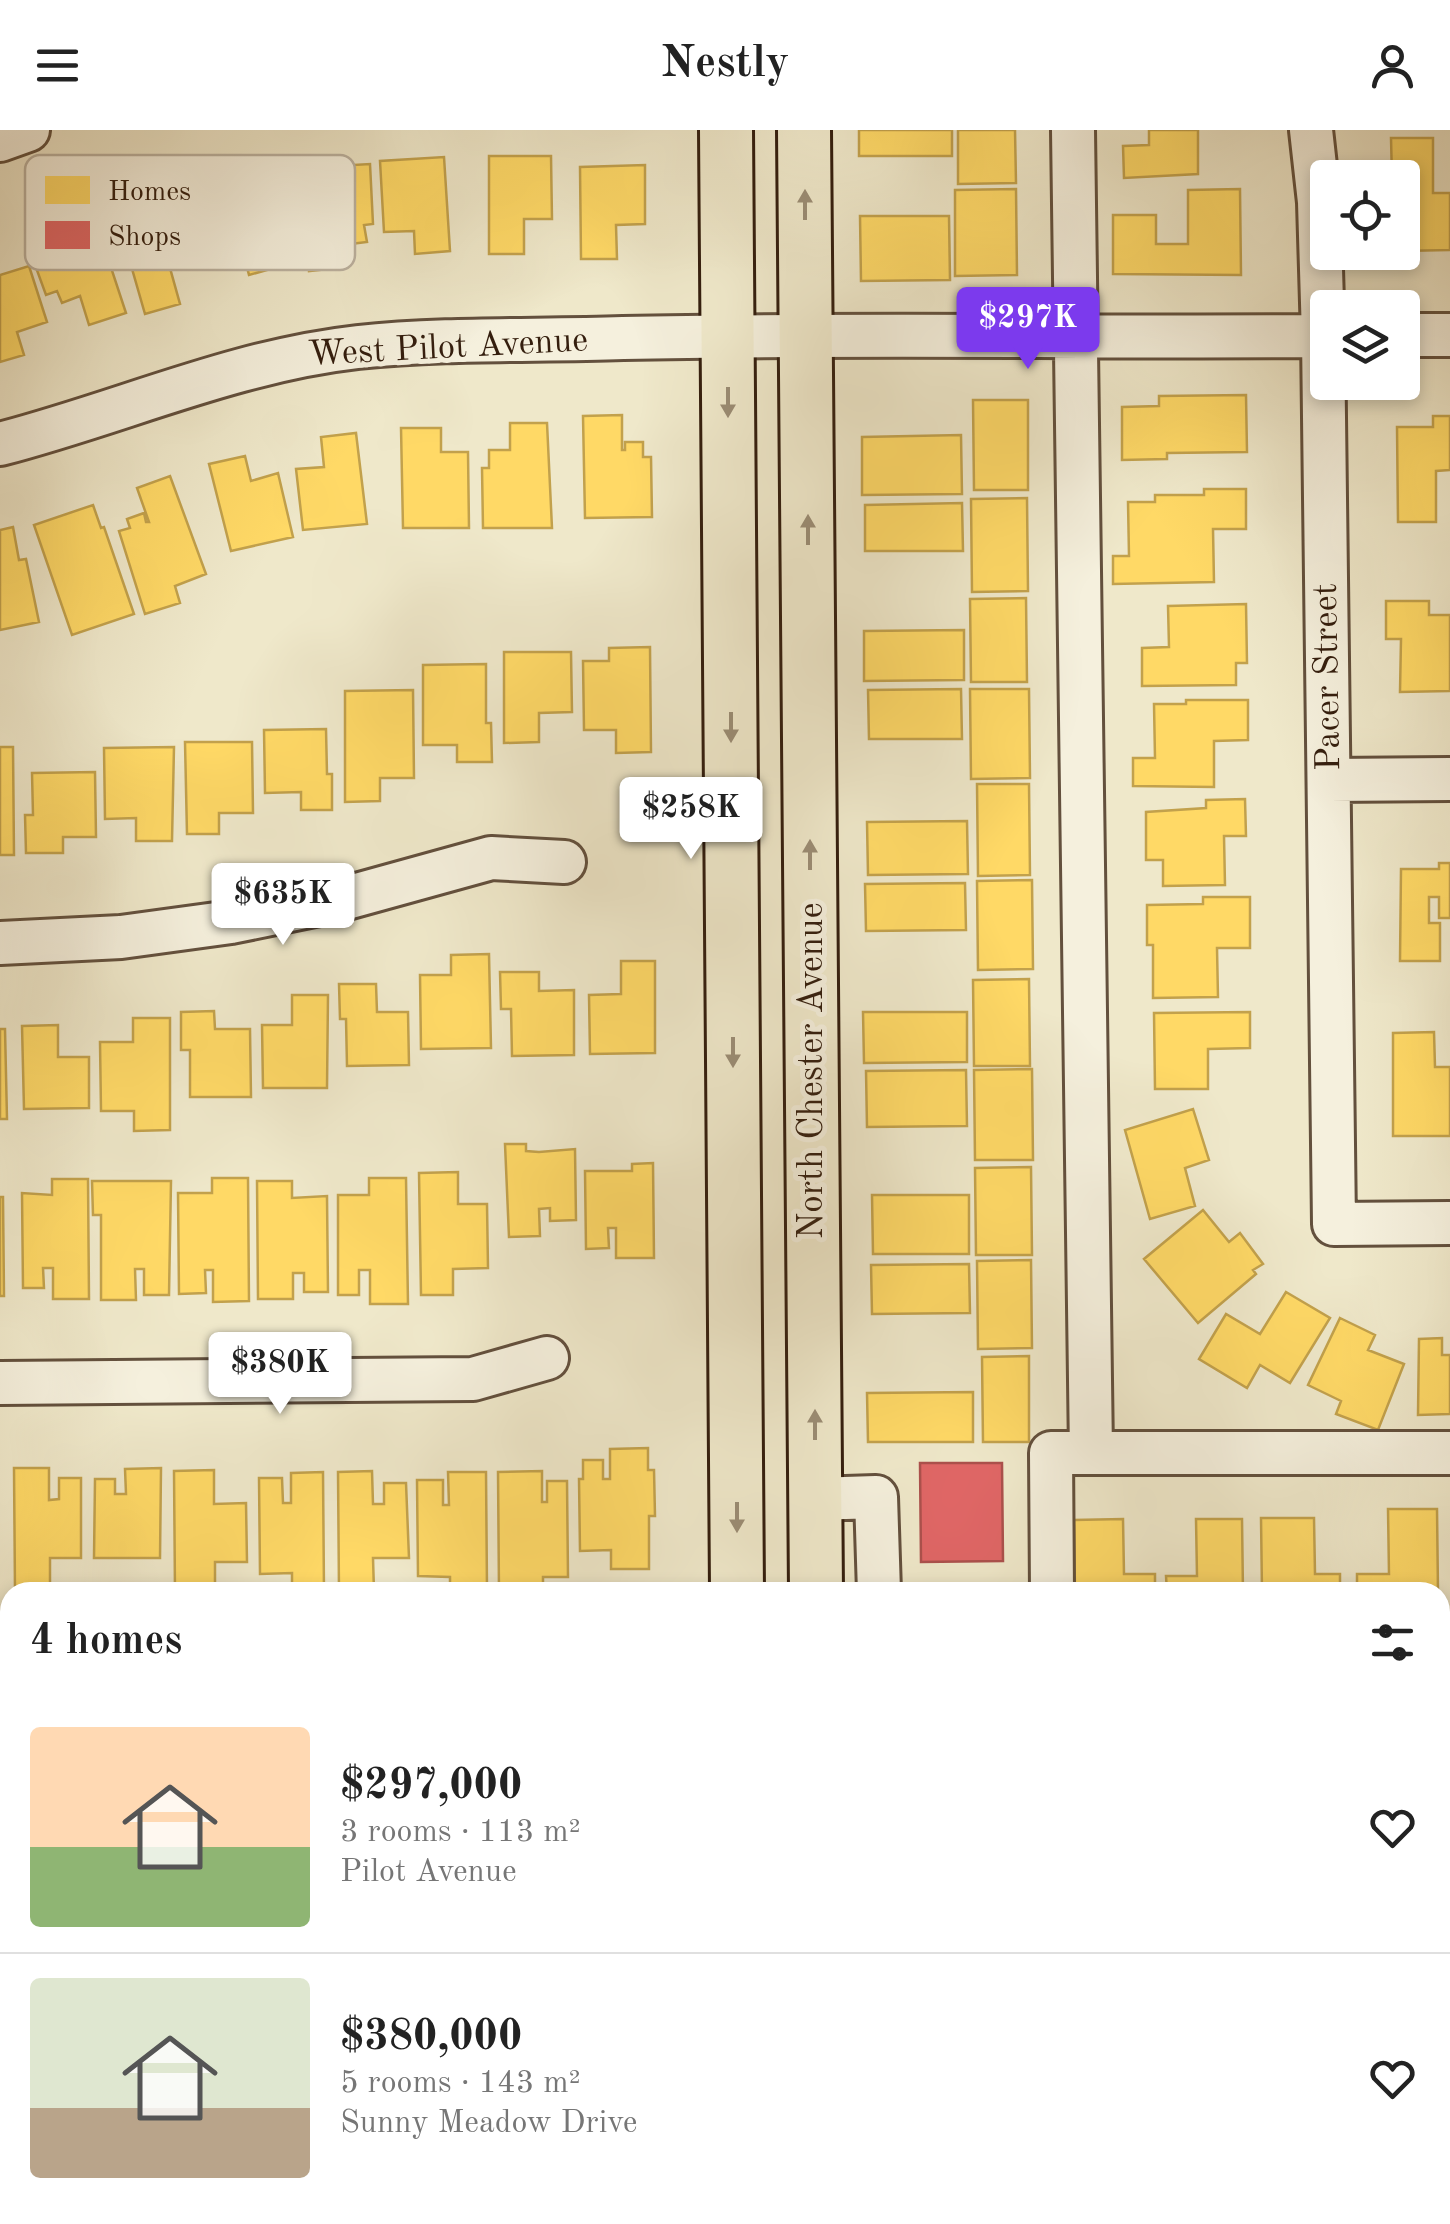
<!DOCTYPE html>
<html lang="en">
<head>
<meta charset="utf-8">
<style>
  :root { --surface:#fff; --page:#f6f6f6; --text:#222; --muted:#767676; --line:#e0e0e0; --accent:#7c3aed }
  body { margin:0; font-family:"Old Standard TT",serif; background:var(--page); color:var(--text); height:100vh; display:flex; flex-direction:column; font-size:38px; white-space:nowrap }
  * { box-sizing:border-box; margin:0 }
  p { font-size:32px; color:var(--muted) }
  .icon { flex:none; width:55px; height:55px; fill:none; stroke:currentColor; stroke-width:2; stroke-linecap:round; stroke-linejoin:round }
  .map { position:relative; flex:1; overflow:hidden }
  .sheet { position:absolute; left:0px; top:1452px; width:1450px; height:642px; display:flex; flex-direction:column; background:var(--surface); border-radius:30px 30px 0 0; box-shadow:0 5px 15px #0003 }
  .sheet>* { flex:none }
  .controls { position:absolute; left:1310px; top:30px; display:grid; gap:20px }
  .controls a { display:grid; place-items:center; width:110px; height:110px; border-radius:10px; background:var(--surface); box-shadow:0 5px 15px #0003; font-size:50px }
  .price { position:absolute; translate:-50% -85px; padding:0 22px; border-radius:10px; background:#fff; color:#222; font-size:32px; line-height:65px; filter:drop-shadow(0 2px 5px #0008) }
  .price::after { content:''; position:absolute; left:50%; top:60px; width:30px; height:22px; margin-left:-15px; background:inherit; clip-path:polygon(0 0,100% 0,50% 100%) }
  .price.active { background:var(--accent); color:#fff }
  ul { padding:0; list-style:none }
  li { display:flex; align-items:center; gap:30px; height:250px; padding:0 30px }
  li+li { border-top:2px solid var(--line) }
  li span { display:grid; place-items:center; flex:none; width:280px; height:200px; border-radius:10px; color:#555 }
  li>.icon { margin-inline-start:auto }
  span .icon { width:120px; height:120px; fill:#fffc; stroke-width:1 }
  li b { font-size:42px }
  h2 { display:flex; justify-content:space-between; align-items:center; height:120px; padding:0 30px; font-size:42px }
  header { display:flex; justify-content:space-between; align-items:center; height:130px; padding:0 30px; background:var(--surface); font-size:45px; font-weight:800 }
  .map>svg:first-child { display:block }
  .homes { fill:#ffd966; stroke:#c2a14c; stroke-width:2.5 }
  .shops { fill:#e06666; stroke:#ac504c; stroke-width:2.5 }
  .lines { fill:none; stroke-linecap:round; stroke-linejoin:round }
  .minor-casing { stroke:#63503d; stroke-width:48 }
  .major-casing { stroke:#341e0e; stroke-width:58 }
  .minor { stroke:#f5f0dd; stroke-width:42 }
  .major { stroke:#efe8ca; stroke-width:52 }
  .oneway { fill:#9b8d75 }
  .labels { text-anchor:middle; dominant-baseline:central; stroke-width:10; stroke-linejoin:round; paint-order:stroke }
  .street-label { font-size:35px; fill:#341e0e; stroke:#f5f0dd }
  .key { fill:#f5f0dd; stroke:#bbb19f; stroke-width:2.5 }
  .key-label { font-size:28px; fill:#341e0e }
</style>
</head>
<body>
<header><svg class="icon" aria-label="menu" viewBox="0 0 24 24"><path d="M4 6h16M4 12h16M4 18h16"/></svg>Nestly<svg class="icon" aria-label="person" viewBox="0 0 24 24"><circle cx="12" cy="8" r="4"/><path d="M4 21q1-7 8-7t8 7"/></svg></header>
<div class="map">
<svg width="1450" height="2094" viewBox="0 0 1450 2094">
  <rect width="100%" height="100%" fill="#efe8ca"/>
  <filter id="stains"><feTurbulence type="fractalNoise" baseFrequency=".002" numOctaves="4"/><feColorMatrix values="0 0 0 0 .2 0 0 0 0 .09 0 0 0 0 .02 0 0 0 .5 -.17"/></filter>
  <radialGradient id="worn" r=".72"><stop offset=".6" stop-color="#630" stop-opacity="0"/><stop offset="1" stop-color="#630" stop-opacity=".3"/></radialGradient>
  <path class="homes" d="M859,0H952V26H859Z
    M958,0H1015L1016,53L958,54Z
    M1149,0H1198V44L1124,48L1123,16L1149,15Z
    M1391,8H1433V63H1450V120L1402,121V48H1392Z
    M489,26H551L552,89H524V124H489Z
    M444,27L450,121L415,124L414,101L384,102L380,31Z
    M370,34L373,94L364,95L367,112L350,114L347,95L342,96L347,137L309,141L302,38Z
    M645,35V94L616,95L617,129H581L580,37Z
    M263,56L285,135L249,145L243,122L212,130L197,75Z
    M1016,59L1017,145L955,146V60Z
    M1240,59L1241,145L1113,144V85H1156V114H1188V60Z
    M187,85L200,129L170,138L180,174L145,184L122,104Z
    M94,86L126,183L89,195L80,166L62,173L57,161L46,165L26,110Z
    M860,86H949L950,150L861,151Z
    M29,136L47,192L17,202L24,225L0,232V145Z
    M1246,265L1247,322L1167,323V329L1122,330V277L1159,276V266Z
    M973,270H1028V360H974Z
    M622,285V320H625V312H643V327H651L652,387L585,388L583,286Z
    M1433,286H1450V340L1436,341V392H1398L1397,297H1433Z
    M510,293H547L552,398H483L482,338H489V320H510Z
    M401,298H441V322H468L469,398H403Z
    M356,303L367,394L303,400L296,339L324,337L321,307Z
    M961,305L962,364L862,365V307Z
    M245,326L251,351L278,343L293,407L231,421L209,334Z
    M170,346L206,444L175,456L180,473L145,484L119,401L130,398L127,389L144,383L146,392H149L137,358Z
    M1204,359H1246V399H1213L1214,452L1113,454V426H1129L1128,372H1155V365H1204Z
    M1027,368L1028,461L972,462L971,369Z
    M962,373L963,421H865V375Z
    M93,375L101,398L104,397L134,484L72,505L34,395Z
    M13,397L19,430L26,429L39,492L0,500V400Z
    M1026,468L1027,552H971L970,469Z
    M1386,471H1429V485H1450V561L1400,562L1401,509H1386Z
    M1246,474L1247,533H1236V555L1142,556V518L1169,517L1168,476Z
    M964,500V550L864,551V501Z
    M650,517L651,622L616,623V600H584L583,531H609V518Z
    M504,522H571L572,582L539,583V612L504,613Z
    M486,534V593H491L492,632H457V615H423V535Z
    M961,559L962,609H869L868,560Z
    M970,559H1029L1030,648L971,649Z
    M413,560L414,648H380V671L345,672V561Z
    M1186,570H1248V610L1214,611V657L1133,656V628H1155L1154,574H1186Z
    M326,599L327,644H332V680H301V662L265,663L264,600Z
    M185,612H252L253,683H219V704H187Z
    M0,617H13L14,725H0Z
    M174,617L172,711H136V688L105,689L104,618Z
    M95,642L96,707H63V723H26L25,685H33L32,643Z
    M977,654H1029L1030,745L978,746Z
    M1245,669L1246,706H1224L1225,755L1163,756V730H1146V682L1206,678V670Z
    M967,691L968,744L868,745L867,692Z
    M1439,733H1450V788H1439V767H1429V793H1440V831H1400L1401,739H1439Z
    M1032,750L1033,839L978,840L977,751Z
    M965,753L966,800L866,801L865,754Z
    M1203,767H1250V818H1217L1218,867L1153,868V815H1147V775L1203,774Z
    M489,824L491,918L421,919L420,845H451V825Z
    M621,831H655V923L590,924L589,865L621,864Z
    M500,842H539V861L574,860V925L512,926L511,879H501Z
    M1029,849L1030,936H974L973,850Z
    M339,854H376L377,882H408L409,935L347,936L346,889H340Z
    M292,865H328L327,958H263L262,895H292Z
    M214,881L215,899H250L251,967H190V920H181V882Z
    M863,882H967V932L864,933Z
    M1250,882V918L1208,919V959H1155L1154,883Z
    M133,888H170V1000L134,1001V981H101L100,912H133Z
    M58,895V927H89V978L24,979L22,896Z
    M0,899H5L7,989H0Z
    M1434,902L1435,937H1450V1006H1393V903Z
    M1032,939L1033,1030H975L974,940Z
    M966,940L967,996L867,997L866,941Z
    M1193,979L1209,1030L1185,1038L1195,1076L1150,1089L1125,1000Z
    M505,1014H526V1021L539,1022L575,1019L576,1090L550,1091V1078L539,1079L540,1106L509,1107Z
    M653,1033L654,1128H616V1098H608L609,1118L586,1119L585,1041H632V1034Z
    M1031,1037L1032,1125H976L975,1038Z
    M458,1042V1074H487L488,1138L453,1139V1165H421L419,1043Z
    M212,1048H248L249,1171L213,1172V1140H205L206,1163L179,1164L178,1063H212Z
    M369,1048H406L408,1174H370V1140H359V1165H338V1065H369Z
    M52,1049H88L89,1169H53V1138H43L44,1158H23L22,1063L52,1065Z
    M92,1051H171L169,1165H144V1139H135L136,1170H101V1085H93Z
    M257,1051H292V1068L327,1066L328,1162H304V1143H293V1169H258Z
    M872,1065H969V1124H873Z
    M0,1067H3L4,1166H0Z
    M1203,1080L1229,1112L1240,1103L1263,1134L1253,1140L1256,1144L1198,1193L1144,1129Z
    M1031,1130L1032,1218L978,1219L977,1131Z
    M969,1134L970,1183L872,1184L871,1135Z
    M1286,1162L1330,1188L1290,1253L1260,1235L1247,1258L1199,1229L1226,1184L1260,1204Z
    M1340,1188L1375,1205L1368,1220L1404,1234L1378,1300L1336,1284L1341,1271L1308,1255Z
    M1442,1208V1225H1450V1284L1418,1285L1419,1209Z
    M1029,1226V1312H983L982,1227Z
    M973,1262V1312H868L867,1263Z
    M648,1318V1340H654L655,1386H649V1439H611V1420L580,1421L579,1349H583V1330H603V1349H610V1319Z
    M14,1338H49V1370L59,1369V1348H81V1428H50V1460L15,1461Z
    M161,1338L160,1428H94L95,1349H115V1364H126L125,1339Z
    M214,1340V1374L246,1373L247,1432H215V1461L175,1462L174,1341Z
    M372,1341L373,1374H384V1353H406L409,1428H373L374,1461L339,1462L338,1342Z
    M542,1341V1372H547V1351H567L568,1447H543V1462H499L498,1342Z
    M323,1342L324,1462H292V1443L260,1444L259,1348H282L283,1373H291V1343Z
    M448,1342H486L487,1459L450,1460V1447L418,1446L417,1350H443V1375H449Z
    M1388,1379H1437L1438,1462H1357V1444H1389Z
    M1261,1388H1314L1315,1444H1340V1462H1262Z
    M1123,1389L1124,1444H1155V1462H1075L1074,1390Z
    M1196,1389H1242L1243,1462H1167L1166,1446H1197Z
    M1450,2042V2094H1423L1417,2085H1440V2048Z"/>
  <path class="shops" d="M920,1333H1002L1003,1431L921,1432Z"/>
  <g class="lines">
    <g class="minor-casing">
      <path id="minor" d="M1073,0L1091,1323
        M1311,0L1319,72L1323,206L1334,1094L1450,1093
        M0,10L28,0
        M1402,205H1450
        M0,314C120,283 233,231 358,217C445,208 535,211 623,208C858,203 1093,208 1328,206
        M1330,650L1450,649
        M0,813L121,807L231,792L339,770L491,728L564,732
        M0,1253L473,1249L547,1228
        M815,1369L876,1367L879,1462
        M1052,1462L1051,1323H1450
        M1440,1578H1450
        M0,1580H10
        M1440,1846H1450
        M622,2085V2094
        M75,2094L76,2085
        M1263,2094L1271,2085"/>
    </g>
    <g class="major-casing">
      <path id="major" d="M726,0L737,1462
        M804,0L816,1462
        M741,2085V2094
        M820,2085V2094"/>
    </g>
    <use href="#minor" class="minor"/>
    <use href="#major" class="major"/>
  </g>
  <defs><path id="oneway-solid" d="M-6-.8H1V-3.2L6.5 0L1 3.2V.8H-6Z" transform="scale(2.5)"/></defs>
  <g class="oneway">
    <use href="#oneway-solid" transform="translate(805 75) rotate(-90)"/>
    <use href="#oneway-solid" transform="translate(728 272) rotate(90)"/>
    <use href="#oneway-solid" transform="translate(808 400) rotate(-90)"/>
    <use href="#oneway-solid" transform="translate(731 597) rotate(90)"/>
    <use href="#oneway-solid" transform="translate(810 725) rotate(-90)"/>
    <use href="#oneway-solid" transform="translate(733 922) rotate(90)"/>
    <use href="#oneway-solid" transform="translate(815 1295) rotate(-90)"/>
    <use href="#oneway-solid" transform="translate(737 1387) rotate(90)"/>
  </g>
  <g class="labels">
    <g class="street-label">
      <text transform="translate(448 218) rotate(-3)">West Pilot Avenue</text>
      <text transform="translate(1328 547) rotate(-91)">Pacer Street</text>
      <text transform="translate(812 941) rotate(-90)">North Chester Avenue</text>
    </g>
  </g>
  <rect x="25" y="25" width="330" height="115" rx="15" class="key"/>
  <rect x="45" y="46" width="45" height="28" fill="#ffd966"/>
  <rect x="45" y="91" width="45" height="28" fill="#e06666"/>
  <g class="key-label">
    <text x="108" y="70">Homes</text>
    <text x="108" y="115">Shops</text>
  </g>
  <rect width="100%" height="100%" filter="url(#stains)"/>
  <rect width="100%" height="100%" fill="url(#worn)"/>
</svg>
<div class="controls">
<a><svg class="icon" aria-label="locate" viewBox="0 0 24 24"><circle cx="12" cy="12" r="6"/><path d="M12 2v4M12 18v4M2 12h4M18 12h4"/></svg></a>
<a><svg class="icon" aria-label="layers" viewBox="0 0 24 24"><path d="M12 4l9 5-9 5-9-5zM3 14l9 5 9-5"/></svg></a>
</div>
<b class="price active" style="left:1028px;top:242px">$297K</b>
<b class="price" style="left:691px;top:732px">$258K</b>
<b class="price" style="left:283px;top:818px">$635K</b>
<b class="price" style="left:280px;top:1287px">$380K</b>
<section class="sheet">
<h2>4 homes<svg class="icon" aria-label="filters" viewBox="0 0 24 24"><path d="M4 7h16M4 17h16"/><circle cx="9" cy="7" r="2"/><circle cx="15" cy="17" r="2"/></svg></h2>
<ul>
<li><span style="background:linear-gradient(#ffd9b3 60%,#8fb573 0)"><svg class="icon" aria-label="home" viewBox="0 0 24 24"><path d="M3 11l9-7 9 7M6 9v11h12V9"/></svg></span><div><b>$297,000</b><p>3 rooms · 113 m²</p><p>Pilot Avenue</p></div><svg class="icon" aria-label="heart" viewBox="0 0 24 24"><path d="M12 20l-8-8c-3-5 5-10 8-4 3-6 11-1 8 4z"/></svg></li>
<li><span style="background:linear-gradient(#dfe7d0 65%,#b9a48a 0)"><svg class="icon" aria-label="home" viewBox="0 0 24 24"><path d="M3 11l9-7 9 7M6 9v11h12V9"/></svg></span><div><b>$380,000</b><p>5 rooms · 143 m²</p><p>Sunny Meadow Drive</p></div><svg class="icon" aria-label="heart" viewBox="0 0 24 24"><path d="M12 20l-8-8c-3-5 5-10 8-4 3-6 11-1 8 4z"/></svg></li>
</ul>
</section>
</div>
</body>
</html>
